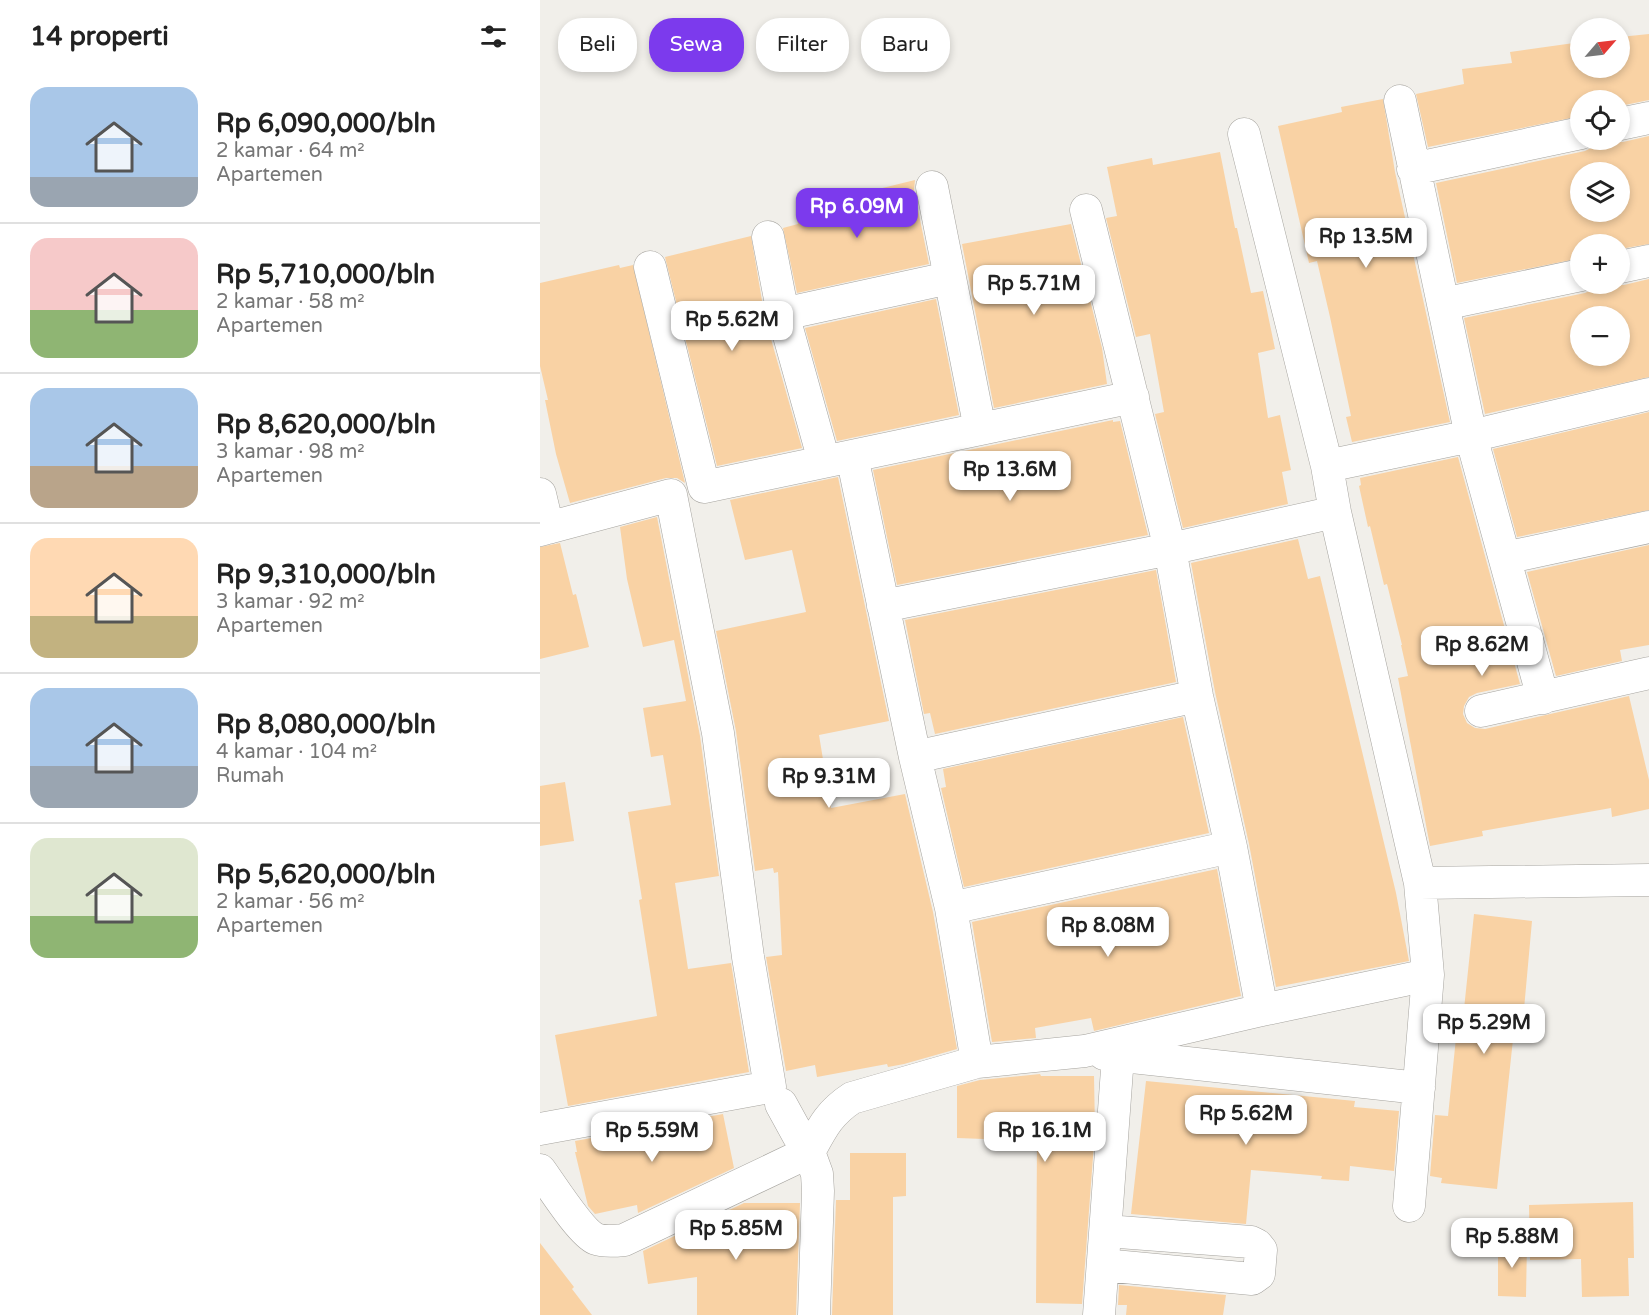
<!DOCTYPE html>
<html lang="id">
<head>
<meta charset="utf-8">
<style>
  :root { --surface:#fff; --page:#f6f6f6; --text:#222; --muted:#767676; --line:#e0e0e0; --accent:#7c3aed }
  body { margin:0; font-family:"Varela Round",sans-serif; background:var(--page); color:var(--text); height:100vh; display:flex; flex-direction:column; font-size:22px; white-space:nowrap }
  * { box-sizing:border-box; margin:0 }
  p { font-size:20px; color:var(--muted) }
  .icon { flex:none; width:33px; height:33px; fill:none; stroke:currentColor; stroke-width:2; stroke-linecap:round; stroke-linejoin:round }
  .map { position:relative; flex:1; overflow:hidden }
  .sheet { display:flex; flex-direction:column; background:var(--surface); width:540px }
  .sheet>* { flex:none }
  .hud { position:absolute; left:18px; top:18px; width:570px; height:54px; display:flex; gap:12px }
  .needle { width:39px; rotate:62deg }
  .controls { position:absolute; left:1030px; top:18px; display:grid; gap:12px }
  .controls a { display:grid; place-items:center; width:60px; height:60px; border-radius:50%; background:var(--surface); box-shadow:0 3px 9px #0003; font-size:30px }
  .price { position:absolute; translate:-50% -51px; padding:0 14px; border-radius:12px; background:#fff; color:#222; font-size:20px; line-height:39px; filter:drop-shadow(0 2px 3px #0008) }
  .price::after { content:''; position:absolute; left:50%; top:36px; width:18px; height:14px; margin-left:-9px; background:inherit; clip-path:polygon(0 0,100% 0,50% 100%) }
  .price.selected { background:var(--accent); color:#fff }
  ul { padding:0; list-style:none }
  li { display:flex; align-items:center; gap:18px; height:150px; padding:0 30px }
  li+li { border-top:2px solid var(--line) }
  li span { display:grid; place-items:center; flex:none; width:168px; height:120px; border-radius:18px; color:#555 }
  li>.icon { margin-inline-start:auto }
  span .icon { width:72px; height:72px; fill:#fffc; stroke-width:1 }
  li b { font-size:26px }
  h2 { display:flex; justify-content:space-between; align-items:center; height:72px; padding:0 30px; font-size:26px }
  .pill { padding:0 21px; border-radius:24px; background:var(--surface); box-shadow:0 3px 9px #0003; font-size:21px; line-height:54px }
  .pill.selected { background:var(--accent); color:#fff }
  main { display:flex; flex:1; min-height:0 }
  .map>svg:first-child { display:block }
  .building { fill:#f9d2a4; fill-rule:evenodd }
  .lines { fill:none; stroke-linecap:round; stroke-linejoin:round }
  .street-casing { stroke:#a6a49f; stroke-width:33 }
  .street { stroke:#fff; stroke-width:32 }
</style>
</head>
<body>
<main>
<section class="sheet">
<h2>14 properti<svg class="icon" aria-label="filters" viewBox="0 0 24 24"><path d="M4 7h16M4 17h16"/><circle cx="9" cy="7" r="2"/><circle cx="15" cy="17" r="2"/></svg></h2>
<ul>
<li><span style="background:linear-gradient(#a9c7e8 75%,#9aa5b1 0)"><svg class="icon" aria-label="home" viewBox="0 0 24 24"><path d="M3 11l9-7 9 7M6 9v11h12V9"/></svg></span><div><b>Rp 6,090,000/bln</b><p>2 kamar · 64 m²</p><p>Apartemen</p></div></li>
<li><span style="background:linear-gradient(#f6c9c9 60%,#8fb573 0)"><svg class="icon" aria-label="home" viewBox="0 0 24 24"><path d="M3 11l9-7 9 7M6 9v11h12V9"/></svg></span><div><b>Rp 5,710,000/bln</b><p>2 kamar · 58 m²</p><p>Apartemen</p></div></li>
<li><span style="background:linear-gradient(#a9c7e8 65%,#b9a48a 0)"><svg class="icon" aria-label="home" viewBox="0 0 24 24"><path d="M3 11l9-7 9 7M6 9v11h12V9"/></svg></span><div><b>Rp 8,620,000/bln</b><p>3 kamar · 98 m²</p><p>Apartemen</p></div></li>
<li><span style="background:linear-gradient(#ffd9b3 65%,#c2b280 0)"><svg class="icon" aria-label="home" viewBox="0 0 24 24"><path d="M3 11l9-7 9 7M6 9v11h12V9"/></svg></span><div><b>Rp 9,310,000/bln</b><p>3 kamar · 92 m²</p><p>Apartemen</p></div></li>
<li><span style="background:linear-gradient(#a9c7e8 65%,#9aa5b1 0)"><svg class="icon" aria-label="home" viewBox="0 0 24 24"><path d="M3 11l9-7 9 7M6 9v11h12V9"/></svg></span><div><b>Rp 8,080,000/bln</b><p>4 kamar · 104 m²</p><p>Rumah</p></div></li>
<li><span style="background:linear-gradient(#dfe7d0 65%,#8fb573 0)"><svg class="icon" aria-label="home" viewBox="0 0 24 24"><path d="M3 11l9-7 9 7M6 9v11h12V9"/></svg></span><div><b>Rp 5,620,000/bln</b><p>2 kamar · 56 m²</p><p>Apartemen</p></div></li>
</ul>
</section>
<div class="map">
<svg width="1109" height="1315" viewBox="0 0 1109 1315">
  <rect width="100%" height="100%" fill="#f1efea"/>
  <path class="building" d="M1109,34V100L1080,106V100H1041V116L888,147L876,94L924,84L922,69L972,63L970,52L1041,42V68H1080V37Z
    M843,99L855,172L910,422L812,442L806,417L811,416L790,317L777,261L769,263L738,126L802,112L801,107Z
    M1109,136V244L1080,249V244H1041V258L917,283L896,183L1045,151L1053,147L1058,140L1083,142ZM1041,172H1080V212H1041Z
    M680,152L695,228H697L711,293L723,291L735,349L718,353L728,418L740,415L751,470L742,472L748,504L643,528L615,414L624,412L610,334L596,337L566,218L577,216L567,167L612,158L613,165Z
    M375,180L374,190L389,264L257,293L243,228L258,224L256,215L319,198L318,194Z
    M531,224L562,348L567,384L454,408L422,244Z
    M211,236L225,318L262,448L177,466L125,257Z
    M79,265L80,268L93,265L145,483L137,478H126L30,503L16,454L5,400H8L0,366V283Z
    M1109,279V377L945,414L924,318L1045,293L1053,289L1056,284L1084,285ZM1041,316H1080V356H1041Z
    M396,299L419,415L297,441L265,328Z
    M1109,412V510L977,537L953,449Z
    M573,420V422L580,421L608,535L357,585L333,470Z
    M918,457L980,684L937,693L929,697L924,706L923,714L927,723L935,728L945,729L1089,696L1109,780V809L1072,817L1071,808L942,831L943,836L890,846L858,678L868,676L861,645H862L847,584L844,585L830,526L828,527L819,486L821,485L820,478Z
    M298,477L349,721L279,735L291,808L365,794L393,912L417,1049L364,1064L348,1067L347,1064L277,1077L275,1065L246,1071L226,957L242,955L238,872L234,873L233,868L215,871L196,731L176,631L266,612L252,550L205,560L190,500Z
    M117,517L160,736L179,876L135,883L148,969L191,963L209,1072L28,1106L15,1035L117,1016L99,900L102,899L88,812L131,805L123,755L111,757L103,708L146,701L134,640L103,647L87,579L80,527Z
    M758,539L768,579L780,576L856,893L869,961L736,987L709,844L675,692L651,563Z
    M20,543L33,595L36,594L49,647L0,659V547Z
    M1109,545V645L1080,650L1082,661L1016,676L987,572Z
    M616,570L636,682L395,734L390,713L384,714L365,620Z
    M643,717L669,833L424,887L401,788L406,787L403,769Z
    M25,782L34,841L0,846V786Z
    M677,869L701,996L554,1031L551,1018L495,1028L496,1038L452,1042L432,922Z
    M934,914L992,921L982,1031L974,1030L957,1189L901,1183L902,1178L890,1176L895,1115L908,1116L917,1028H922Z
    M500,1074L501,1076H554L555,1130L542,1304L496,1303L497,1141L417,1138V1086L440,1080Z
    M606,1081L815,1101L814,1107L859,1111L854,1171L810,1166L809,1181L781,1179L782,1176L711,1170L706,1224L591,1214Z
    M183,1114L194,1168L98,1213L97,1205L55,1214L48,1206L35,1152H37L35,1141Z
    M310,1153H366V1196L353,1197V1315H292L296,1200H310Z
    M1093,1202L1094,1258H1088L1089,1296L1042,1297L1041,1259L990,1260L989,1205Z
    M204,1203H260L256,1315H157V1277L108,1284L103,1251Z
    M958,1242H987L986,1297L958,1296Z
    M0,1243L34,1287L32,1289L52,1315H0Z
    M579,1285L686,1295L683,1315H586L587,1305H578Z"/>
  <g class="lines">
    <g class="street-casing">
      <path id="street" d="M860,101L931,436L1003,698
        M1080,124L1109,118
        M704,134L787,466L795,512L880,883L888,975L869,1206
        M873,169L1041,133
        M392,187L440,429
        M546,210L630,549L657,696L691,847L722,1010
        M228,237L243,314L284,461
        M110,267L164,487L593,397
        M1080,267L1109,261
        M903,304L1041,275
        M243,314L409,278
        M312,456L375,757L411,908L437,1062
        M787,466L931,436L1109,394
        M0,494L8,528
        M0,530L131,495L178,733L208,957L230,1087L0,1129
        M965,558L1109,527
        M343,606L630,549L795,512
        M941,711L1109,673
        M375,757L657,696
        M880,883L1109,880
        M411,908L691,847
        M564,1054L879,1088
        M241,1104L258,1135L269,1152L277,1174L278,1191L274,1315
        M0,1170C11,1185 41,1233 56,1239C64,1242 75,1241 84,1240L269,1152C282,1128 289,1113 312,1098L437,1062L545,1051L722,1010L888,975
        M563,1265L712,1279L719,1274L721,1250L717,1245L711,1242L566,1231
        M559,1315L578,1056"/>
    </g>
    <use href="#street" class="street"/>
  </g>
</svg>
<div class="controls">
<a><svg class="needle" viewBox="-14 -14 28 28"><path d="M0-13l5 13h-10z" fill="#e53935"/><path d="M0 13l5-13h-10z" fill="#767676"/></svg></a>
<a><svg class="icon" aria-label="locate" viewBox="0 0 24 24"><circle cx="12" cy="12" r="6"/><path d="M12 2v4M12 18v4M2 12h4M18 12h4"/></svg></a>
<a><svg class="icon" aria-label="layers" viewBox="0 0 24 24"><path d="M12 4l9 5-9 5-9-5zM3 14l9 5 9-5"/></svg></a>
<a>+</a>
<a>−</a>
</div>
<b class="price selected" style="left:317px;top:239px">Rp 6.09M</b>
<b class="price" style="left:826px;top:269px">Rp 13.5M</b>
<b class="price" style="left:494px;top:316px">Rp 5.71M</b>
<b class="price" style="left:192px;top:352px">Rp 5.62M</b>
<b class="price" style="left:470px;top:502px">Rp 13.6M</b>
<b class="price" style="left:942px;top:677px">Rp 8.62M</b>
<b class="price" style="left:289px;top:809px">Rp 9.31M</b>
<b class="price" style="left:568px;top:958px">Rp 8.08M</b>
<b class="price" style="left:944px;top:1055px">Rp 5.29M</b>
<b class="price" style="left:706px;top:1146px">Rp 5.62M</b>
<b class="price" style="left:112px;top:1163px">Rp 5.59M</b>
<b class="price" style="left:505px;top:1163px">Rp 16.1M</b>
<b class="price" style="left:196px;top:1261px">Rp 5.85M</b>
<b class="price" style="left:972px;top:1269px">Rp 5.88M</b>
<div class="hud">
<a class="pill">Beli</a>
<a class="pill selected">Sewa</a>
<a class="pill">Filter</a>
<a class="pill">Baru</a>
</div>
</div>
</main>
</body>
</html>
